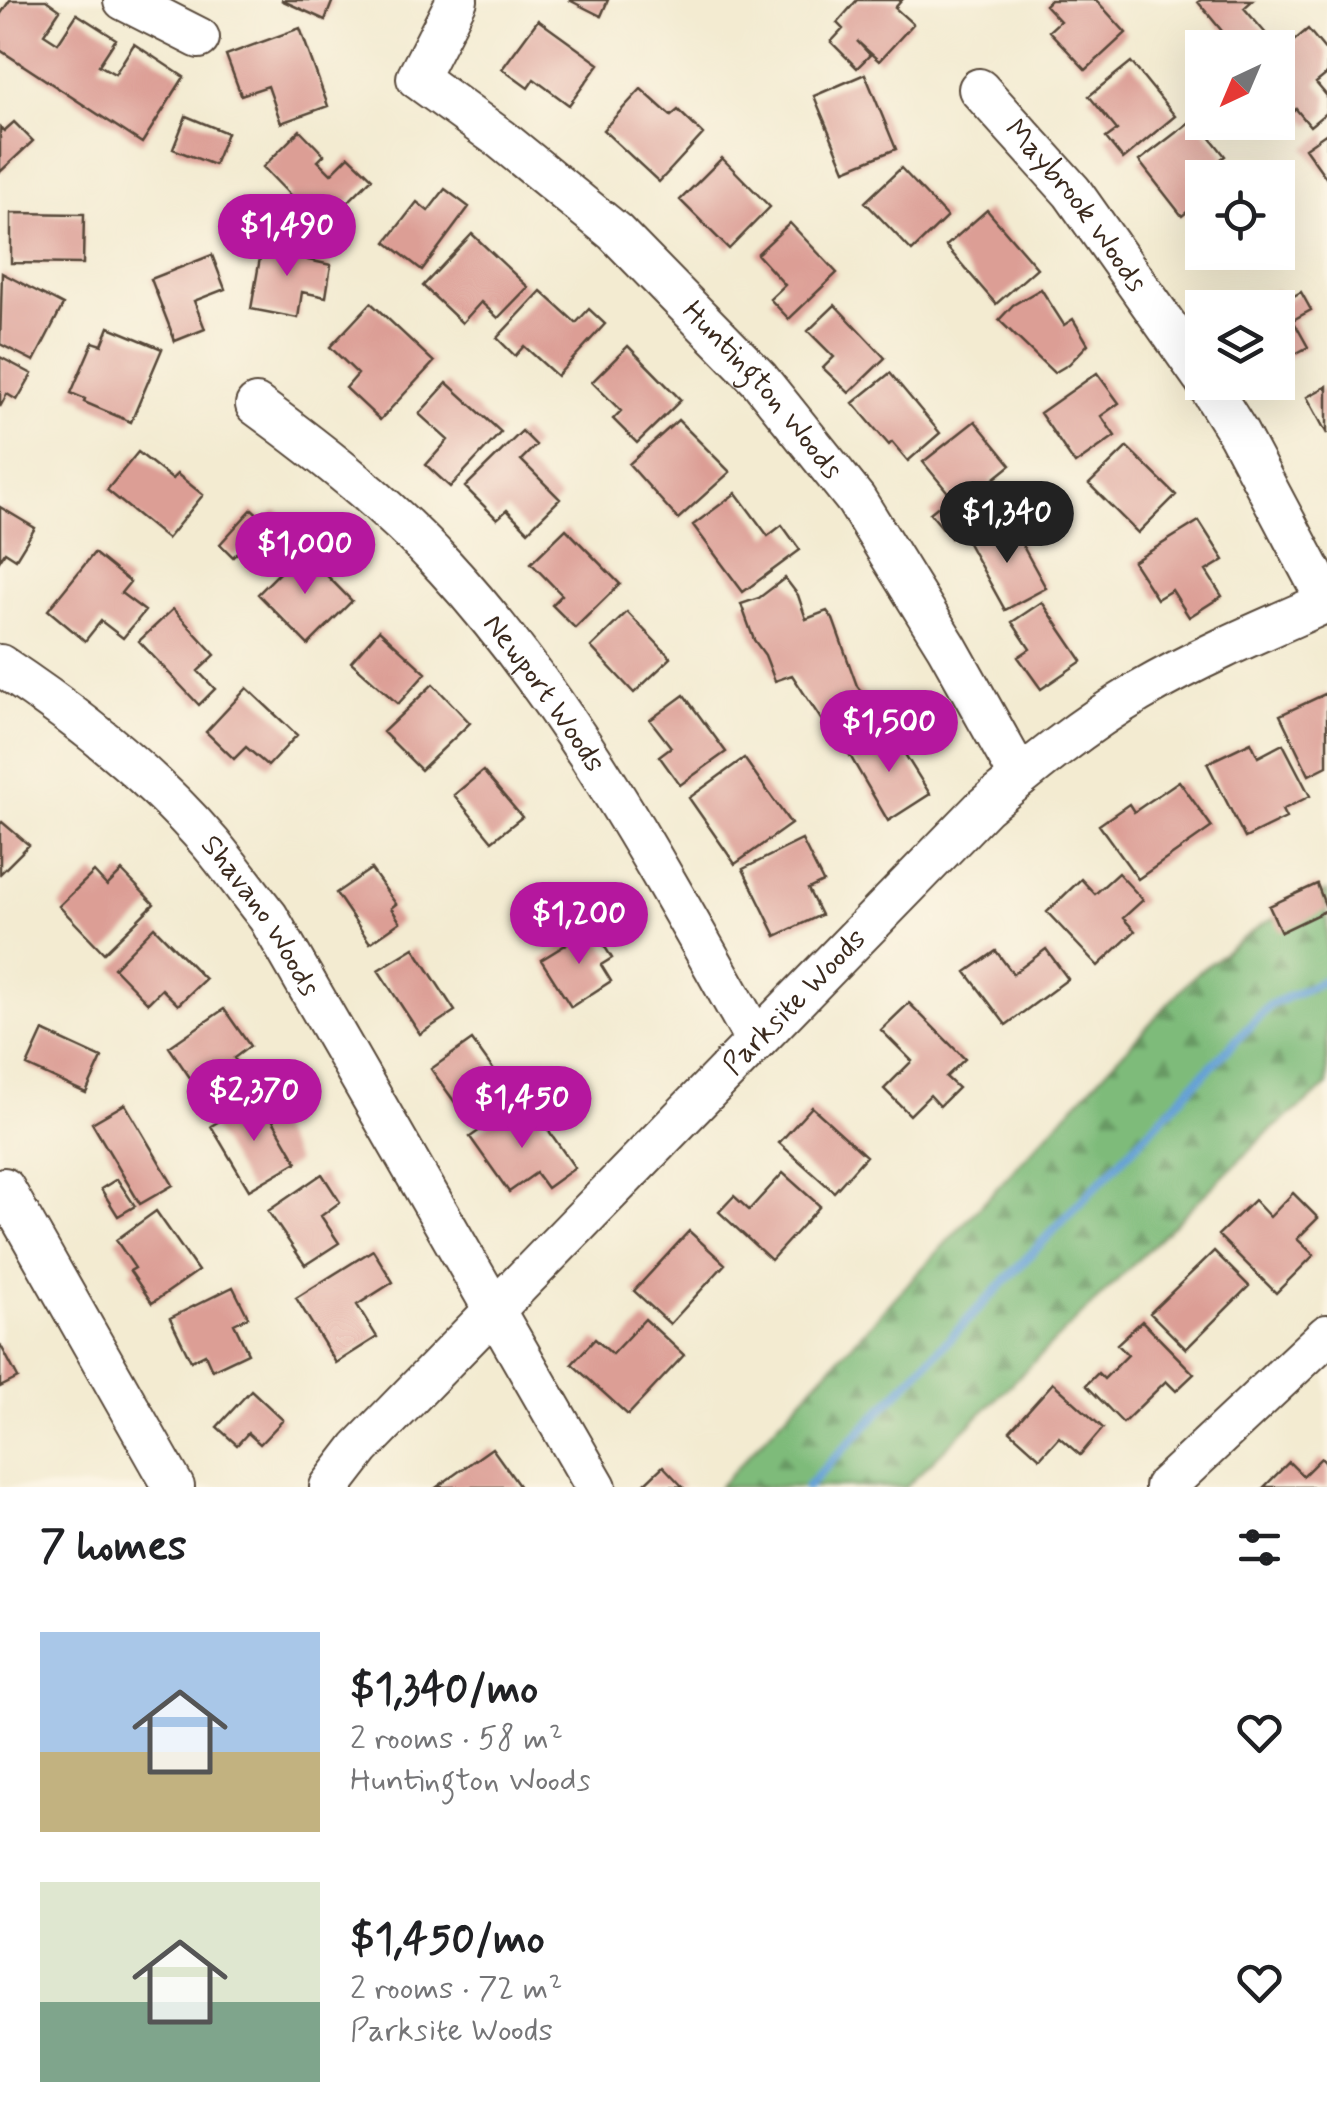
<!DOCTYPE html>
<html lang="en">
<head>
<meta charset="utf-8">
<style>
  :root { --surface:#fff; --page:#f2f2f2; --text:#202124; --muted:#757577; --accent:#b5179e }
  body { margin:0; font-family:Mynerve,sans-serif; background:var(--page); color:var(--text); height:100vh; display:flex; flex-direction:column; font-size:38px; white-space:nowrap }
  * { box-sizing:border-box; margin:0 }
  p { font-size:32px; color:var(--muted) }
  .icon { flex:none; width:55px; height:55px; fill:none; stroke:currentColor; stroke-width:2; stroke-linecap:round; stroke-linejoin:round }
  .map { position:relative; height:1487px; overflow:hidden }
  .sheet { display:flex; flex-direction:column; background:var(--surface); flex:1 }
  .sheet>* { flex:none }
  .needle { width:65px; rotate:224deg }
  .fabs { position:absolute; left:1185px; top:30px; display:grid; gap:20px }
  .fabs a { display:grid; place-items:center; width:110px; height:110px; border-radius:0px; background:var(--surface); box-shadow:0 10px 40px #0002; font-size:50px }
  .price { position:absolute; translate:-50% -85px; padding:0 22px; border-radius:35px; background:var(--accent); color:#fff; font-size:32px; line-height:65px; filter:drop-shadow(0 2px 5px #0008) }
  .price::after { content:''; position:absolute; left:50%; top:60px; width:30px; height:22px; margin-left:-15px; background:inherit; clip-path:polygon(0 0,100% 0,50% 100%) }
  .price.selected { background:#222; color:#fff }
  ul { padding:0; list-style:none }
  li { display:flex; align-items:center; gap:30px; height:250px; padding:0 40px }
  li span { display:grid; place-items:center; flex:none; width:280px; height:200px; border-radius:0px; color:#555 }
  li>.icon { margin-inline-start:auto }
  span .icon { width:120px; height:120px; fill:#fffc; stroke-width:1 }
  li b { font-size:42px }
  h2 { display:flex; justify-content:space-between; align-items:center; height:120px; padding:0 40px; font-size:42px }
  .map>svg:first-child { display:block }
  .forest { fill:url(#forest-firs); stroke:#5c724c; stroke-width:2.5 }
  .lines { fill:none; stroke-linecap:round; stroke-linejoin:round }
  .stream { stroke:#65a1d6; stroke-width:9 }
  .building { fill:#dc9e95 }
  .minor-casing { stroke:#574739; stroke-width:44 }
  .minor { stroke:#fff; stroke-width:40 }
  .labels { text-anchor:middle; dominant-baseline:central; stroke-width:10; stroke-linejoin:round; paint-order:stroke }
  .street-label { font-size:30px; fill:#3b2a1e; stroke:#fcf5e5 }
</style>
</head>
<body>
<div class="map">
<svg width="1327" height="1487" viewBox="0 0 1327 1487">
  <defs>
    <pattern id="forest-firs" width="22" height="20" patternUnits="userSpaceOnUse" patternTransform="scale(2.5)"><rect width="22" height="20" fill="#7ebb7a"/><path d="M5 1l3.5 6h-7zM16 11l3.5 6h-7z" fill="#689863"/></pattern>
  </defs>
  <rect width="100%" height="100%" fill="#fcf5e5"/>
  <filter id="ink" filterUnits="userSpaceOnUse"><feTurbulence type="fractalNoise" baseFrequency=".01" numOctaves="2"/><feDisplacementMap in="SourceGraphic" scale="20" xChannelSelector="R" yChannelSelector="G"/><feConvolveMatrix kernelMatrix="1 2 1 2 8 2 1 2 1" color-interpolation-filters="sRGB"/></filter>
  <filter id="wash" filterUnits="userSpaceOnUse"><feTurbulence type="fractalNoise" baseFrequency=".0048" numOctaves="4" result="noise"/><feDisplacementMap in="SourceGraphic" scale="40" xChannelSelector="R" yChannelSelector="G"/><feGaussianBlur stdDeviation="2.25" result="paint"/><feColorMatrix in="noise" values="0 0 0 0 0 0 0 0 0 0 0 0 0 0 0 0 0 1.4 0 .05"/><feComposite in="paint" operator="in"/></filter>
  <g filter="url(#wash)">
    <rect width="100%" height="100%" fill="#f3ebd1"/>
    <path class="forest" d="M1327,891V1086L1265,1135L906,1487H719L1195,975L1261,925Z"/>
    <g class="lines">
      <path class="stream" d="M807,1487L1270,1005L1327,979"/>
    </g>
    <g id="blocks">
      <path class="building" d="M10,0H46L60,10L44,34L58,43L77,14L116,39L99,65L115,74L134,44L184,77L142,143L0,50V15Z
        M281,0H333L325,20Z
        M569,0H608L601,16Z
        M857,0H902L895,8L913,24L879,61L857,41L870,55L857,68L831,42L843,29L837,23Z
        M1050,0H1096L1126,33L1086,70L1049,31L1060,21L1045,5Z
        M1201,0H1253L1244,8L1268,36L1254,48H1236L1198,2Z
        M538,20L599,64L569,105L534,79L528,88L502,69Z
        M300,28L328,106L281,123L268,86L241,95L226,55Z
        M1308,29L1327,52V74L1316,83L1327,96V112L1310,126L1296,109L1283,120L1278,112V54Z
        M1131,62L1175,116L1123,159L1106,138L1117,130L1089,96Z
        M865,74L896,149L845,170L814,96Z
        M641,89L671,116L678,110L703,134L659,182L603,130Z
        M186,116L227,133L214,165L173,149Z
        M1195,118L1225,156L1212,166L1221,178H1202V200L1182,216L1139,161Z
        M14,122L33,141L0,172V127L4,131Z
        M300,130L324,155L318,161L331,174L349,156L372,178L316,234L284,202L290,195L263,167Z
        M1327,133V179L1305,148Z
        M722,158L770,207L729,249L680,200Z
        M901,168L947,217L912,251L865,202Z
        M445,189L469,207L422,270L386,242L417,202L428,211Z
        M987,210L1037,268L996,304L946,246Z
        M11,213L84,214L83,264L11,263Z
        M790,223L837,273L789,319L770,299L785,285L757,254Z
        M472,234L528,287L498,318L481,302L462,323L423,286Z
        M263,241L309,249L308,260L331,265L326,297L302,292L298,318L251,309Z
        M212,255L225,289L194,301L205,329L175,341L151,279Z
        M2,273L63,305L34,361L0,344Z
        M1041,289L1064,325L1073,319L1088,344L1069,364L1054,373L999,320L1013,305Z
        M1276,290L1283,302L1301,292L1311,310L1293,320L1308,347L1278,363V308H1244Z
        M541,291L576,323L589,309L605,324L557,376L524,346L515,356L497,338Z
        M371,303L434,362L380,420L346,388L358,374L330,347Z
        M835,305L885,358L849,393L823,368L834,357L808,331Z
        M109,327L162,349L131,422L84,402L85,399L71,393L93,342L102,345Z
        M628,346L681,400L637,443L613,419L621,411L592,382Z
        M0,357L32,374L17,400L7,394L0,407Z
        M890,373L940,433L908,461L892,442L889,445L853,403Z
        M1097,373L1119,403L1101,416L1115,436L1075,464L1040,413Z
        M447,383L501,432L450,487L426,465L448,440L419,414Z
        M1327,386V434L1307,397Z
        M678,420L730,472L678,519L629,464Z
        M975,421L1011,465L990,482L1002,497L951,538L930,513L951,496L923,462Z
        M522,431L536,445L521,460L560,499L528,531L507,510L497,519L465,487Z
        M1127,447L1176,495L1138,533L1089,484Z
        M138,452L172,479L177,474L203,495L167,539L107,490Z
        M736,493L768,536L782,525L800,550L743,592L693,525Z
        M0,507L35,528L16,559L5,552L0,560Z
        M252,509L265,521L276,510L297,529L261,568L240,550L233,557L220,544Z
        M1009,521L1046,588L1005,610L968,543Z
        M1199,521L1224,560L1206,571L1222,596L1189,617L1172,590L1157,599L1133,562Z
        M566,529L620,584L575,628L552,605L562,595L531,563Z
        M302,550L352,601L308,645L258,594Z
        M94,553L130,582L121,593L145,611L123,638L101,621L85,641L48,610Z
        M785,578L798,595L806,619L827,611L833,619L857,686L873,707L876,714L850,733L834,739L792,675L775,681L765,655L754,640L741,604L759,598Z
        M1042,602L1082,661L1041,689L1018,657L1030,649L1012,622Z
        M173,609L215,655L198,671L215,689L199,705L139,641Z
        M627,612L671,658L634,693L591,647Z
        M379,630L426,673L398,704L351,662Z
        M433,684L470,723L421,770L383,732Z
        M247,688L297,735L268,766L246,747L234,759L206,732Z
        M1327,693V766L1309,775L1280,715Z
        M684,695L726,752L680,785L659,756L671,747L650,720Z
        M889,729L930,794L888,821L849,754Z
        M1251,742L1258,757L1283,744L1310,796L1282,810L1286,818L1245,838L1207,763Z
        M744,758L791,824L735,864L689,798Z
        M483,771L522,817L492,841L454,795Z
        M1179,781L1212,827L1138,879L1099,825L1129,804L1134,812Z
        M2,822L29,845L0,874V824Z
        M802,840L823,882L808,889L821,915L776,936L743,869Z
        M371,869L396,904L391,908L400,922L370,943L336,893Z
        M122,871L154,904L104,953L59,906L94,872L107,886Z
        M1118,873L1143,900L1123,918L1135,931L1098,966L1047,912L1081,879L1095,894Z
        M1317,884L1327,910L1281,932L1269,906Z
        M154,927L205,979L178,1005L162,989L148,1003L114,968Z
        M593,928L612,958L601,965L611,981L571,1007L541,960Z
        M414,948L455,1011L420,1034L378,970Z
        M1046,949L1068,979L1006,1025L966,972L996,951L1013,974Z
        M909,1003L965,1059L946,1077L958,1088L940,1106L930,1095L910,1115L884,1089L912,1061L881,1030Z
        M224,1009L250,1046L234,1058L251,1082L223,1102L206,1077L195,1085L169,1047Z
        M43,1031L102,1058L86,1093L27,1066Z
        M472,1040L510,1093L469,1122L431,1069Z
        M260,1098L297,1162L249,1190L211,1126Z
        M125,1104L173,1185L140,1204L92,1123Z
        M812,1107L866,1156L834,1192L779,1143Z
        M535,1111L575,1168L547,1188L536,1173L509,1192L470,1137L506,1112L515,1125Z
        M783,1173L820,1206L771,1260L719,1212L734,1196L749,1210Z
        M322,1174L340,1202L321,1216L339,1243L305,1265L268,1211Z
        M117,1179L135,1206L118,1216L101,1189Z
        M1293,1193L1318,1218L1297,1239L1314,1255L1276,1293L1218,1235L1254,1200L1270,1217Z
        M156,1211L198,1271L152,1303L130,1271L135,1268L116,1240Z
        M689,1231L725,1264L670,1324L634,1291Z
        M373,1250L393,1282L357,1305L377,1337L336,1363L296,1298Z
        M1214,1251L1249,1286L1186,1349L1150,1313Z
        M233,1287L248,1317L234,1324L248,1353L212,1370L205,1354L191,1361L170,1318Z
        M645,1319L684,1355L628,1415L572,1364L595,1339L612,1354Z
        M1142,1321L1194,1374L1176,1391L1166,1381L1123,1423L1086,1385L1098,1373L1104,1379L1128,1355L1117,1344Z
        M0,1344L18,1378L0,1387Z
        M1053,1383L1103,1428L1080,1455L1059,1437L1040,1458L1010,1431Z
        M251,1390L283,1420L260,1444L248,1433L237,1445L217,1427Z
        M492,1448L520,1487H437Z
        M1321,1458L1327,1464V1487H1264L1289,1462L1303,1476Z
        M663,1466L683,1487L643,1485Z"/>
    </g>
  </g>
  <g filter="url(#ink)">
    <use href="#blocks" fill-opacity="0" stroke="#574739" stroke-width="2.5"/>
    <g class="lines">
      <g class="minor-casing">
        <g id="minor">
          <path d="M124,0L199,38"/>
          <path id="s1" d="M457,0L417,78L501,139L615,232L759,379L856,500L947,647L1020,777"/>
          <path id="s2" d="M979,89L1072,192L1202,376"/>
          <path d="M1206,382L1238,433L1327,601"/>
          <path id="s3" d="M256,405C323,454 389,506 445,567C574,707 663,877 756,1041"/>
          <path id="s4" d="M0,665C77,716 151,774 211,844C231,868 249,893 268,917L596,1487"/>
          <path d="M4,1188L174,1487"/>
          <path id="s5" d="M330,1487L360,1448L984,807C1033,766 1083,725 1139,692C1199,657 1263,630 1327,602"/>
          <path d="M1165,1487L1327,1335"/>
        </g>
      </g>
      <use href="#minor" class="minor"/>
    </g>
  </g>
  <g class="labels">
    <g class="street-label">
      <text stroke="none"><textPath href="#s2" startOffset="152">Maybrook Woods</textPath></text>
      <text stroke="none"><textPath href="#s1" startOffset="555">Huntington Woods</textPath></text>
      <text stroke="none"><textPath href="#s3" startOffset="410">Newport Woods</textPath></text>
      <text stroke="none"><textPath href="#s4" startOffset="365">Shavano Woods</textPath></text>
      <text stroke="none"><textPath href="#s5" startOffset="672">Parksite Woods</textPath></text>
    </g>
  </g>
</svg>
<div class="fabs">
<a><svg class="needle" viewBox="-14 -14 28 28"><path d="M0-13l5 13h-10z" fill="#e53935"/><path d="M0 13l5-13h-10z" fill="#757577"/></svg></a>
<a><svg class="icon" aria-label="locate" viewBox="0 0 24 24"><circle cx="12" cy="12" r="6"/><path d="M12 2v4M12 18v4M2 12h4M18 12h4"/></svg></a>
<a><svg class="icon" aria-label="layers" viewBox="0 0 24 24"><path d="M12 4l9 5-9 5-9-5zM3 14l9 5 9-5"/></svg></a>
</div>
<b class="price" style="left:287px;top:279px">$1,490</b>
<b class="price selected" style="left:1007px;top:566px">$1,340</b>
<b class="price" style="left:305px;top:597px">$1,000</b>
<b class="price" style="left:889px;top:775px">$1,500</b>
<b class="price" style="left:579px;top:967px">$1,200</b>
<b class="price" style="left:254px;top:1144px">$2,370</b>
<b class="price" style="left:522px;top:1151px">$1,450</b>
</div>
<section class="sheet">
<h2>7 homes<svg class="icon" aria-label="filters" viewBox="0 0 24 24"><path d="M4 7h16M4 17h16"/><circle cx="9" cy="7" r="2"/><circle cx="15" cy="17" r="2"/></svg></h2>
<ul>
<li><span style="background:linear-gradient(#a9c7e8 60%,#c2b280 0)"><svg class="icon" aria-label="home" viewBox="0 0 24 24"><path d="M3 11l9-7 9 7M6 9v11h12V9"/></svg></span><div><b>$1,340/mo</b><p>2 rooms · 58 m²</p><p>Huntington Woods</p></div><svg class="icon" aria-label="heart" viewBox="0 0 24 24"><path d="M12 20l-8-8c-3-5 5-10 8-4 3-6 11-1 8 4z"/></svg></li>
<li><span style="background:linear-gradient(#dfe7d0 60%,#7fa58c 0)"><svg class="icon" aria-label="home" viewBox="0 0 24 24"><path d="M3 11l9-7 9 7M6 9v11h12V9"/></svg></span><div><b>$1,450/mo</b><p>2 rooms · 72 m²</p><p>Parksite Woods</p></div><svg class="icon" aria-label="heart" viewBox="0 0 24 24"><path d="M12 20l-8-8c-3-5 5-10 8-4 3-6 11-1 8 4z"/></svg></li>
</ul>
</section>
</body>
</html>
